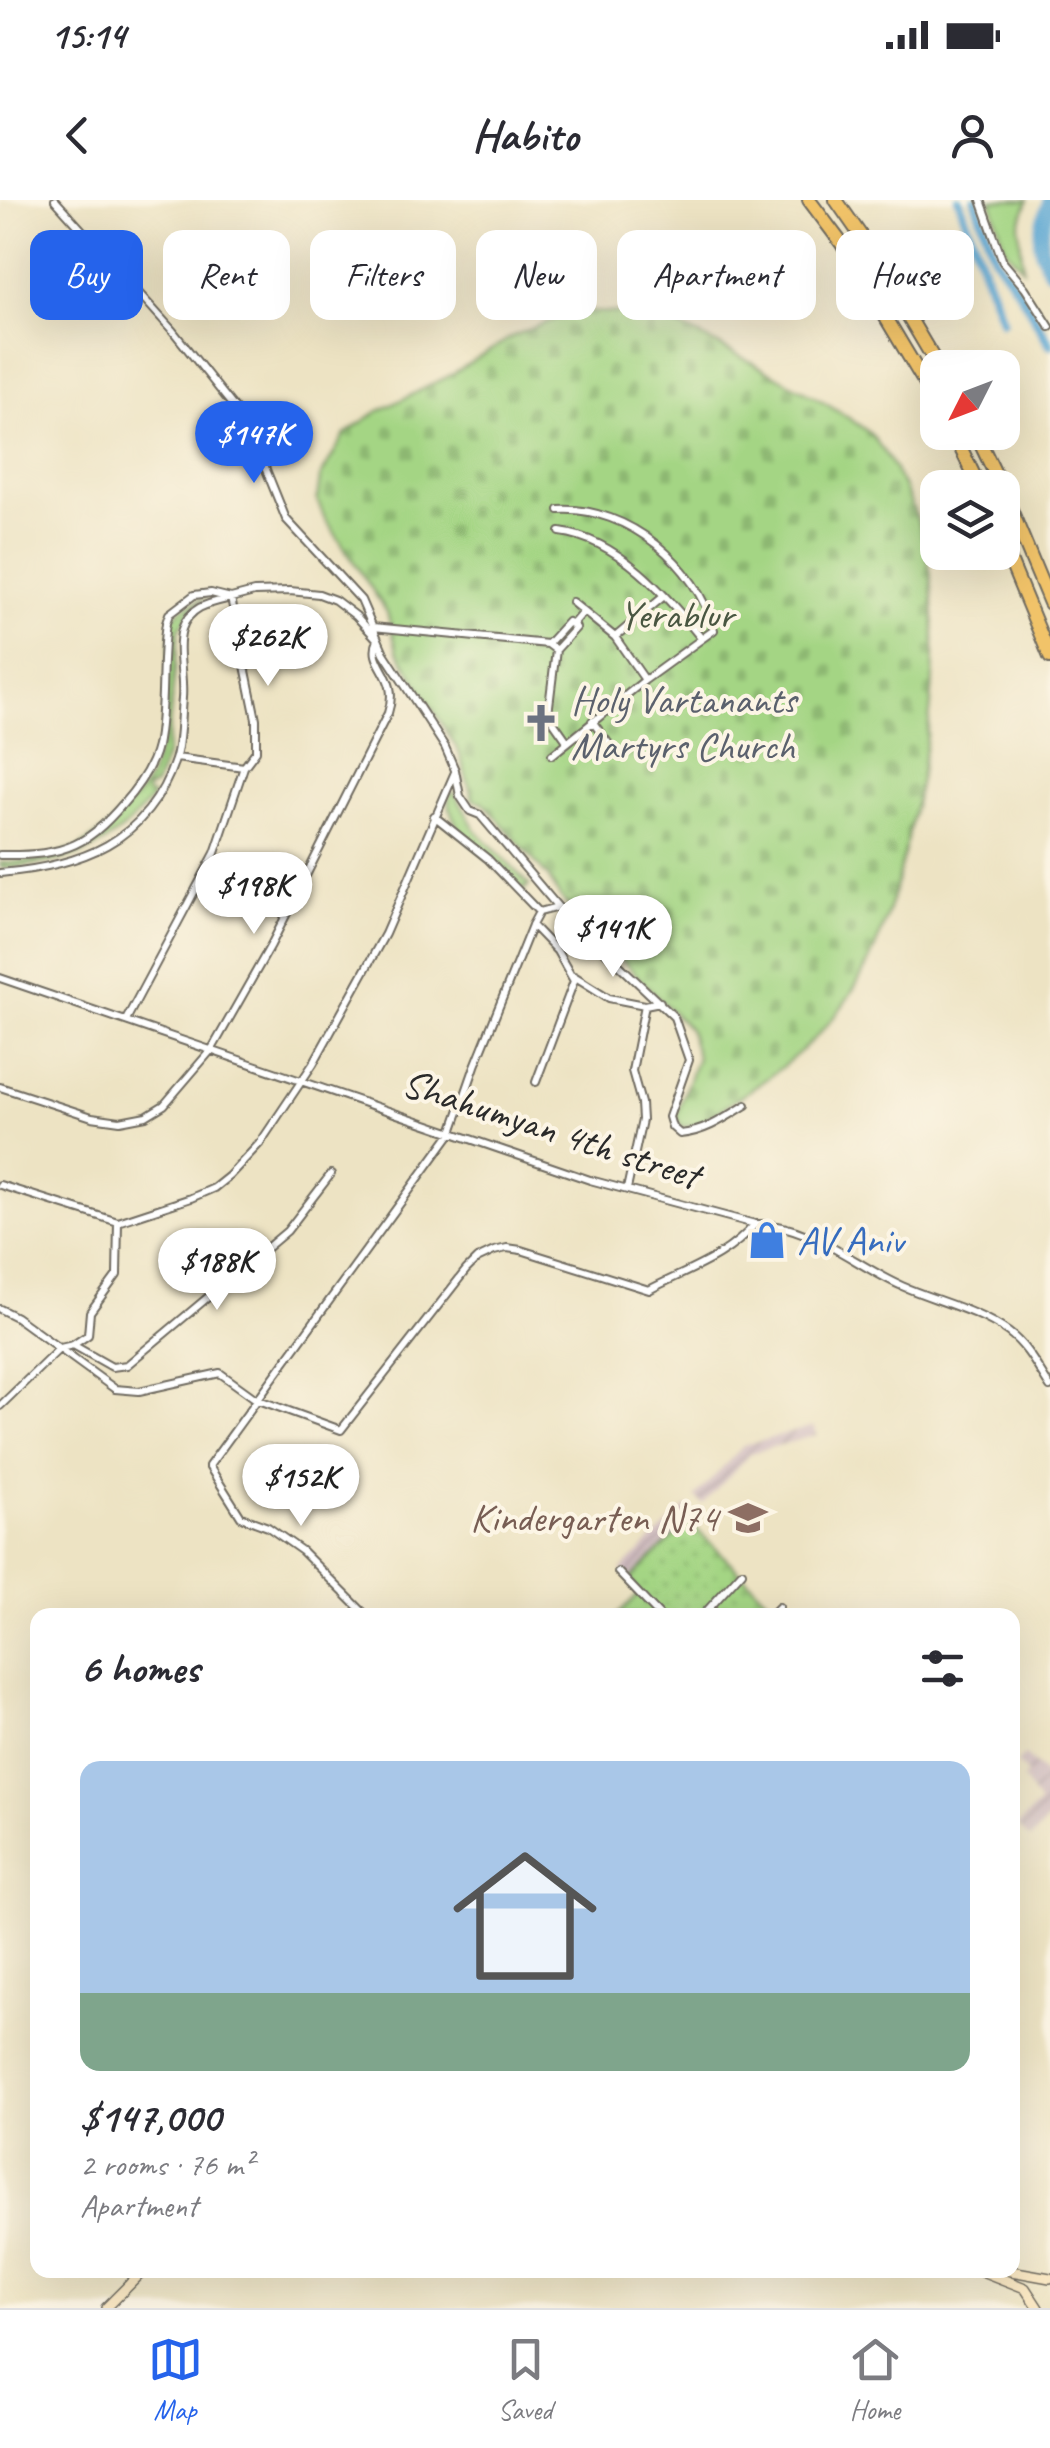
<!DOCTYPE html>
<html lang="en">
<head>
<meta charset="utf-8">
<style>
  :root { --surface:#fff; --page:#f2f2f3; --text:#2b2b33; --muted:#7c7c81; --line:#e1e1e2; --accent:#2563eb }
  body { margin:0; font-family:Caveat,sans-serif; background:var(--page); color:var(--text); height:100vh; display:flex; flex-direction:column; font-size:38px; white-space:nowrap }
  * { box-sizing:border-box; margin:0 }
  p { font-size:32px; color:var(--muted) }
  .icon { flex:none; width:55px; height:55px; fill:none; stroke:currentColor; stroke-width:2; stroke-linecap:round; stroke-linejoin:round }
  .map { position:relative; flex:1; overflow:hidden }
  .drawer { position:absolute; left:30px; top:1408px; width:990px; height:670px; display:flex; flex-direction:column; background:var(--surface); border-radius:20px; box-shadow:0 10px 40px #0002 }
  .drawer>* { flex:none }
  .guide { position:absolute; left:30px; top:30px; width:990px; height:90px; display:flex; gap:20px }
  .needle { width:65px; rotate:228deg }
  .buttons { position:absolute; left:920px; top:150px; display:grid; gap:20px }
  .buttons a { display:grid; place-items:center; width:100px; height:100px; border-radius:20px; background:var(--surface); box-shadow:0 10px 40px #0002; font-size:50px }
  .price { position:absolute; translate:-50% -85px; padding:0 22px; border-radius:35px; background:#fff; color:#222; font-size:32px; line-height:65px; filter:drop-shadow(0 2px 5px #0008) }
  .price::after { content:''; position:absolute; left:50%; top:60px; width:30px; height:22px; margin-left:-15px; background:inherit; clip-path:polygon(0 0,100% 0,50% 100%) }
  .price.active { background:var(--accent); color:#fff }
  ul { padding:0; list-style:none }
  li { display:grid; align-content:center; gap:20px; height:530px; padding:0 50px }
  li+li { border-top:2px solid var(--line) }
  li span { display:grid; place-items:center; height:310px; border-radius:20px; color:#555 }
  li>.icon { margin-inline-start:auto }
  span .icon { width:180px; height:180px; fill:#fffc; stroke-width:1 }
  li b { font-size:42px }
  h2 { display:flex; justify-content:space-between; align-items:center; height:120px; padding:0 50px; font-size:42px }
  .pill { padding:0 35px; border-radius:20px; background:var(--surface); box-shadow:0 10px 40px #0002; font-size:35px; line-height:90px }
  .pill.active { background:var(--accent); color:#fff }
  .status { display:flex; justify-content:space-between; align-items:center; height:70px; padding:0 50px; background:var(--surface); direction:ltr }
  .status svg { height:28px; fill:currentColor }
  header { display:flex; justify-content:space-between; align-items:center; height:130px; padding:0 50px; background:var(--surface); font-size:45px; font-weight:800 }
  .menu { display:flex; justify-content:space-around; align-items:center; height:140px; border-top:2px solid var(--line); background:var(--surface); font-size:28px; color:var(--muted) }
  .menu a { display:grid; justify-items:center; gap:5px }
  .menu .active { color:var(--accent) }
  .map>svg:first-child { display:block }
  .industrial { fill:url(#industrial-furrows) }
  .grass { fill:#a4d584; stroke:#688058; stroke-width:2.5 }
  .cemetery { fill:url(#cemetery-stones); stroke:#688058; stroke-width:2.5 }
  .park { fill:url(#park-dots); stroke:#688058; stroke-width:2.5 }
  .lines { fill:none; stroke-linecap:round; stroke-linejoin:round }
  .canal { stroke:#5aa6d2; stroke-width:9 }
  .river { stroke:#5aa6d2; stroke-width:15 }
  .street-casing { stroke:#6f6b60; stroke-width:10 }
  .secondary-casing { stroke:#6f6b60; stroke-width:12 }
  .highway-casing { stroke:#6f6b60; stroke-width:16 }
  .street { stroke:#fff; stroke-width:6 }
  .secondary { stroke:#f9e7c3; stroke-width:9 }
  .highway { stroke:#f1c369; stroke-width:12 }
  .labels { text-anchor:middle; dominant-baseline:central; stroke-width:8; stroke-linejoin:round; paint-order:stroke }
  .park-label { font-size:40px; fill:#495641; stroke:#fcf5e5 }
  .worship-label { font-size:40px; fill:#5b616d; stroke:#fcf5e5; text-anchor:start }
  .street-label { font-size:40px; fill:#2b2b2b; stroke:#fcf5e5 }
  .shop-label { font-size:40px; fill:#366cbe; stroke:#fcf5e5; text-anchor:start }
  .education-label { font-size:40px; fill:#785e54; stroke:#fcf5e5; text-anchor:end }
</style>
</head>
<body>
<div class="status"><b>15:14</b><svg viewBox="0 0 49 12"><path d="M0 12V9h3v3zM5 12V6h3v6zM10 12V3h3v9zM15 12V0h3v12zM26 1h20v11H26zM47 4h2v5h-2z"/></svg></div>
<header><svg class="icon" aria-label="back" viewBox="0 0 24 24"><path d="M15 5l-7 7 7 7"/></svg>Habito<svg class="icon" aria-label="person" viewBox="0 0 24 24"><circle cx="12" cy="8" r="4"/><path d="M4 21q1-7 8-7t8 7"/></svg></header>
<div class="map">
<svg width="1050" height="2108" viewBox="0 0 1050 2108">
  <defs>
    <pattern id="industrial-furrows" width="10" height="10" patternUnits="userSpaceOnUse" patternTransform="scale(2.5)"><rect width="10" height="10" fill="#d2bec1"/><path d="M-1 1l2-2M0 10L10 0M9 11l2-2" fill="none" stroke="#b4a3a6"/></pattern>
    <pattern id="cemetery-stones" width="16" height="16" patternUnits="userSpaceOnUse" patternTransform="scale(2.5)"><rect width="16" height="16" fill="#a4d584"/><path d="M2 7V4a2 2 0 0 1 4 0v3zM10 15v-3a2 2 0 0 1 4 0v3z" fill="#8db772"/></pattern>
    <pattern id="park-dots" width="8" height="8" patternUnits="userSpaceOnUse" patternTransform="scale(2.5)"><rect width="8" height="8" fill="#a4d584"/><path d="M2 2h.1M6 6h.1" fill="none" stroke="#8db772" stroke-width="1.8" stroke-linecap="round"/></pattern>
  </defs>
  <rect width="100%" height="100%" fill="#fcf5e5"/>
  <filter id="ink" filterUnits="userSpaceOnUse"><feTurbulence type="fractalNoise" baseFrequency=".01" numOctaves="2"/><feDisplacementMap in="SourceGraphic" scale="20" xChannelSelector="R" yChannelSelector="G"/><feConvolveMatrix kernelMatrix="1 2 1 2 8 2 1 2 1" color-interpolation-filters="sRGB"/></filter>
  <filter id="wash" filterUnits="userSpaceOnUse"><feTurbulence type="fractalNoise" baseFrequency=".0048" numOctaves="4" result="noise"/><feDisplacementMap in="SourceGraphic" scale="40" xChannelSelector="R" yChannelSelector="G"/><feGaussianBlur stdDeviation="2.25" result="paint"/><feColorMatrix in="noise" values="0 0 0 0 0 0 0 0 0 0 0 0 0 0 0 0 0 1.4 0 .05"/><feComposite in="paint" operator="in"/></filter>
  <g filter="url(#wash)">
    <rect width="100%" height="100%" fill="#ede3c3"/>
    <path class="industrial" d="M814,1226L817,1235L751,1253L703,1304L695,1297L743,1246Z
      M687,1306L695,1314L630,1379L621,1370Z
      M1025,1555L1050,1580V1618L1030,1639L1017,1626L1039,1604L1023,1579L1027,1574L1017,1563Z"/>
    <path class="grass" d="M991,0H1028L1019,27L1023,68L1005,48Z
      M206,397L190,411L179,429L166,555L155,586L146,589L147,594L153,596C111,653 68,663 0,668V663L40,660L79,648L107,628L138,595L149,579L162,540L172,419L184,407Z
      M450,592L455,593L475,629L529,685L524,690C499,664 441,631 450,592Z"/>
    <path class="cemetery" d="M574,111C601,113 630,112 657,118C687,125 859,217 874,238C903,276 925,329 931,377C940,464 929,546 909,631C894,700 876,770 828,824C791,866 742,896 696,925L682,927L676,917L697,857L689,829L560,697L549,678L483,602L473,600L459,552L397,450L387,412L324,317L317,299L320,278L345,234L375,213L449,176L513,136Z"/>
    <path class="park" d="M689,1322L783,1415H617L640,1393L630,1379Z"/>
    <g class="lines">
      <path class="canal" d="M959,0L1002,121
        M975,0L995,58L1020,93L1050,145"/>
      <path class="river" d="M1050,1C1040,27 1035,46 1050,70"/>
    </g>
  </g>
  <g filter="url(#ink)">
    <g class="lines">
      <g class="street-casing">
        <path id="street" d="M55,0L173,131L236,210L254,240L286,319L361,400L384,453L445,547L455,570L460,596L470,611L480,615L558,707L674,817L689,860L669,917L672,927L680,934C705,932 725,918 746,905
          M981,0L1003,62L1025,88L1050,127
          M560,332C618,339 667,396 701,438
          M572,402L615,437L645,480
          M373,427L548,444L556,450L548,514L567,541
          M615,437L663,397
          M548,444L568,422L572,425
          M556,450L576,428L572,425L583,412
          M592,521L618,556
          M552,555L645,480L714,430C697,365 628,306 559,310
          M176,558L244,567
          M434,616L488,659L539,712
          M0,655C67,656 89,646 132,593C143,579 153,564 157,546C165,506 160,464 166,423L169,414L194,395L211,393L231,398L254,392L290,391L319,394L335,400L356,416L378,440C366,466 401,473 388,513L271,745L212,849L164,905L146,916L120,921L92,917L0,887
          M0,673C80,666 147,643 175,560C181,542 180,518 182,498C184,477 176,450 182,429C190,406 210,403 231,398L256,519V551L244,567L215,653L126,820
          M532,725L557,751L574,781L536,882
          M574,776L609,798L645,805
          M0,778L590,980L755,1024C808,1022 856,1066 902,1086C936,1101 978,1110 1008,1132C1027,1146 1037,1167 1050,1187
          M0,985L118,1022L191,998L214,988L229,976L260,943L313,864L385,734L455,572
          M627,989L642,920L641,903L632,871L645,805L660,802
          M0,1109L16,1117L115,1189L139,1191L220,1173L256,1199L341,1230L466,1070L477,1059L494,1051L507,1048L521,1050L649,1090C687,1070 727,1058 755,1024
          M73,1145L112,1167L127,1165L287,1031L331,974
          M0,1206L60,1148L73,1145L88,1135L90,1112L117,1075L118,1022
          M618,1372L659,1415
          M366,1415L302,1351L268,1327L241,1317L209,1266L452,932L475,866L532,725L539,712L558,707
          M703,1415L742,1372
          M771,1415L779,1407"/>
      </g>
      <g class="secondary-casing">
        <path id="secondary" d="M979,2070L1025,2088L1038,2108
          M1005,2070L1050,2078
          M106,2108L144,2070"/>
      </g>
      <g class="highway-casing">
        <path id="highway" d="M809,0L842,44L938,205
          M836,0L861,36L939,168
          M953,232L980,288
          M975,232L1002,288
          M1002,288L1050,403
          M1002,341L1050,457"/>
      </g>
      <use href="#street" class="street"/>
      <use href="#secondary" class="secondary"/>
      <use href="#highway" class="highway"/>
    </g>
  </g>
  <defs>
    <g id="church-bare" transform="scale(3)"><path d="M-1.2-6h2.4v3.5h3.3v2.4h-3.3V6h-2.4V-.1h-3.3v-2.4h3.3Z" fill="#6b7280" stroke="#fcf5e5" stroke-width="2.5" paint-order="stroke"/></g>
    <g id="shop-bare" transform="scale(3)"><path d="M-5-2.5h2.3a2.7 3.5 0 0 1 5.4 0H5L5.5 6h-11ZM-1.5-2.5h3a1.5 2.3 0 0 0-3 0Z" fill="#3f7fe0" stroke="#fcf5e5" stroke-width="2.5" paint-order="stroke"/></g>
    <g id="school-bare" transform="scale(3)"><path d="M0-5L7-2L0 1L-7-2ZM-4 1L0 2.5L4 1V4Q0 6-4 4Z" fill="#8d6e63" stroke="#fcf5e5" stroke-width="2.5" paint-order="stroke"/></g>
  </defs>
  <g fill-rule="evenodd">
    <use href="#church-bare" x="541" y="523"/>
    <use href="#shop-bare" x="767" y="1040"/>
    <use href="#school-bare" x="748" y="1318"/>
  </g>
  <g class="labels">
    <g class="park-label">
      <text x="676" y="415">Yerablur</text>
    </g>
    <g class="worship-label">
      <text x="571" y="500">Holy Vartanants<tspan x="571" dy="46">Martyrs Church</tspan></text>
    </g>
    <g class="street-label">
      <text transform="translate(551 929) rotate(18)">Shahumyan 4th street</text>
    </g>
    <g class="shop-label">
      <text x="797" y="1040">AV Aniv</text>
    </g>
    <g class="education-label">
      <text x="718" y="1318">Kindergarten N74</text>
    </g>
  </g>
</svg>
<div class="buttons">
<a><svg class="needle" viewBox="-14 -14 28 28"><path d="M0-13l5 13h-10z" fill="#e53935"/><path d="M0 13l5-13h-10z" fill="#7c7c81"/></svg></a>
<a><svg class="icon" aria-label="layers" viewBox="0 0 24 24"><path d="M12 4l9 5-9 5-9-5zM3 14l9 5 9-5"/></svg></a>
</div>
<b class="price active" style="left:254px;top:286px">$147K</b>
<b class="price" style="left:268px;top:489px">$262K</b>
<b class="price" style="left:254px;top:737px">$198K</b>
<b class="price" style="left:613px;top:780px">$141K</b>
<b class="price" style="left:217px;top:1113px">$188K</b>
<b class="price" style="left:301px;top:1329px">$152K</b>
<div class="guide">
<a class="pill active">Buy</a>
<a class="pill">Rent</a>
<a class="pill">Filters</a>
<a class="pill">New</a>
<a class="pill">Apartment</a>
<a class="pill">House</a>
</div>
<section class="drawer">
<h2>6 homes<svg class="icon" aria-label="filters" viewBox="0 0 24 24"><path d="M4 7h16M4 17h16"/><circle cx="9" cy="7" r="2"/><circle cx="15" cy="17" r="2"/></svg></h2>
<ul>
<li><span style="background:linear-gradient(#a9c7e8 75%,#7fa58c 0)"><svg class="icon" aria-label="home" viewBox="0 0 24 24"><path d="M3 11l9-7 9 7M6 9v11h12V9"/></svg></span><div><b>$147,000</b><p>2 rooms · 76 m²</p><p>Apartment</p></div></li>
</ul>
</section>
</div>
<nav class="menu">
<a class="active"><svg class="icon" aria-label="map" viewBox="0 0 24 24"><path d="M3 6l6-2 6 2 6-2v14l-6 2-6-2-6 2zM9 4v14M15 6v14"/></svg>Map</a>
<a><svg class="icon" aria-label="saved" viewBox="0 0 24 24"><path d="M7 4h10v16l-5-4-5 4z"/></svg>Saved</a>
<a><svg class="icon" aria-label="home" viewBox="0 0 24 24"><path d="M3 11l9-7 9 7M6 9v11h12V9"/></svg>Home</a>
</nav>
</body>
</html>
